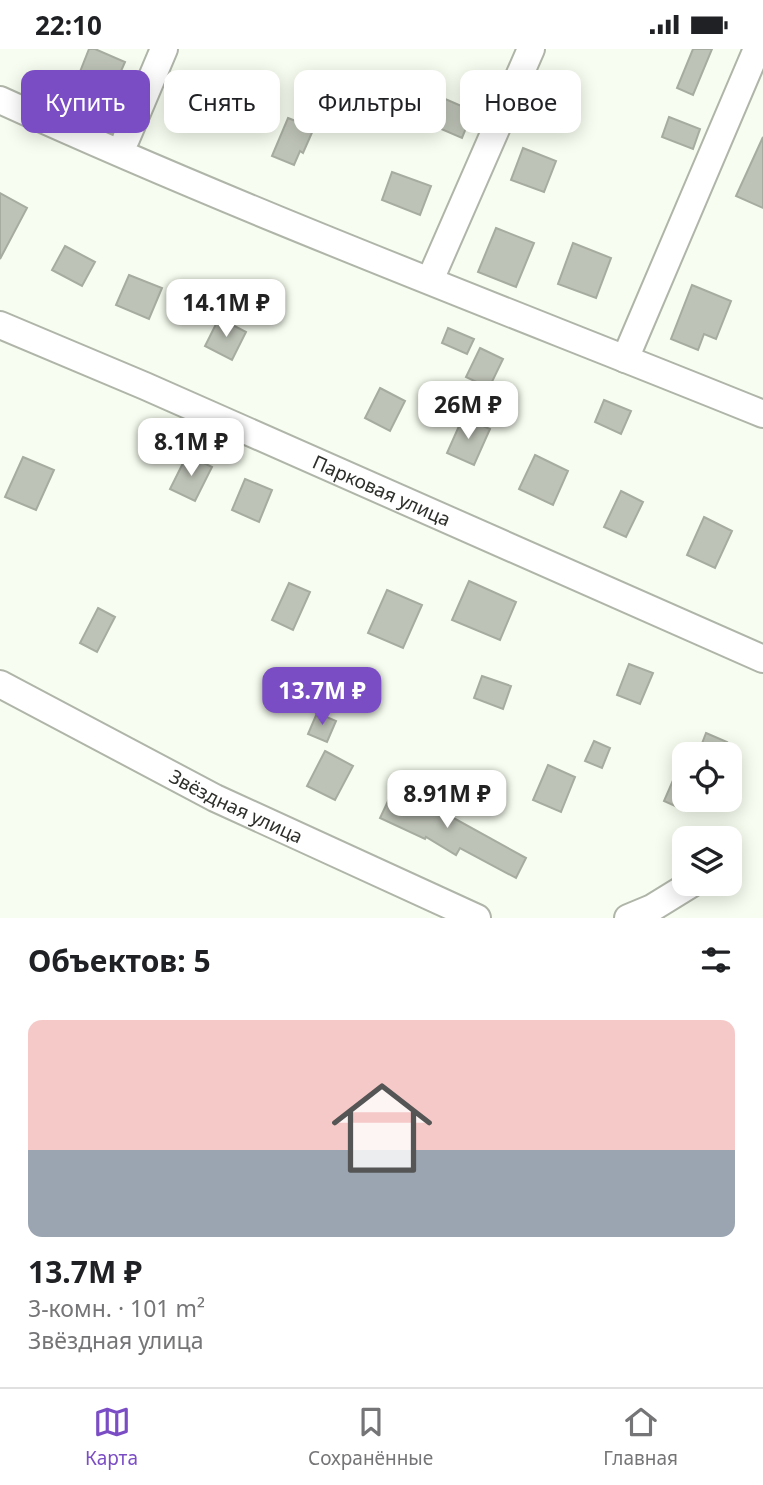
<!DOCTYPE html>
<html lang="ru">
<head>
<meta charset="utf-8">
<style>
  :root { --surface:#fff; --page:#f2f2f2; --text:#202124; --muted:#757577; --line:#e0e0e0; --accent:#7b4dc5 }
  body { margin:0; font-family:"Noto Sans",sans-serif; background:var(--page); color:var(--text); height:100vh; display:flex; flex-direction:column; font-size:26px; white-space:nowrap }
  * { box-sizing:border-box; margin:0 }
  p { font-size:23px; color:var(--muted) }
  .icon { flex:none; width:38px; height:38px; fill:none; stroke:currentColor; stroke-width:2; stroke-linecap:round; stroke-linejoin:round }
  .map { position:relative; height:869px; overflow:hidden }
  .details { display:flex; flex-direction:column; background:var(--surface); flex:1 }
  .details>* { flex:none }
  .guide { position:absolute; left:21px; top:21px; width:721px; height:63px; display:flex; gap:14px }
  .fabs { position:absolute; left:672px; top:693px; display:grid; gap:14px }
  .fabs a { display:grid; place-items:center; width:70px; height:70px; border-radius:14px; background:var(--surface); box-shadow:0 4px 18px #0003; font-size:35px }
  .price { position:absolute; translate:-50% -60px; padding:0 16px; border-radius:14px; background:#fff; color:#222; font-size:23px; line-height:46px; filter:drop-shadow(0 2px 4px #0008) }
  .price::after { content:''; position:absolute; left:50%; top:42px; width:21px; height:16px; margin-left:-10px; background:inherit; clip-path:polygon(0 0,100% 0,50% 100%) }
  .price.current { background:var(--accent); color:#fff }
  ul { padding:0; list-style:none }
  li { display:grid; align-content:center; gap:14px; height:371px; padding:0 28px }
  li span { display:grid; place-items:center; height:217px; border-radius:14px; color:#555 }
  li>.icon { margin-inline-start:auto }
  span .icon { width:126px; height:126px; fill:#fffc; stroke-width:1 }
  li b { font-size:30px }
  h2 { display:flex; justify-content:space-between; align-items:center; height:84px; padding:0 28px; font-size:30px }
  .tag { padding:0 24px; border-radius:14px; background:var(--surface); box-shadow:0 4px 18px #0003; font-size:24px; line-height:63px }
  .tag.current { background:var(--accent); color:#fff }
  .status { display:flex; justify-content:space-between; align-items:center; height:49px; padding:0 35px; background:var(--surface); direction:ltr }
  .status svg { height:19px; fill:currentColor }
  .tabs { display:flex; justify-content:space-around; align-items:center; height:98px; border-top:2px solid var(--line); background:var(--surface); font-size:19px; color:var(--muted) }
  .tabs a { display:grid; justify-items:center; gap:4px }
  .tabs .current { color:var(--accent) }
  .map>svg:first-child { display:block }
  .building { fill:#bec3b7; stroke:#a7aca0; stroke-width:2 }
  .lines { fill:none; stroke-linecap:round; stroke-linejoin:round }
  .minor-casing { stroke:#b0b5a9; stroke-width:30 }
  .minor { stroke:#fff; stroke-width:26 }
  .labels { text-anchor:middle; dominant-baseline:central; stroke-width:7; stroke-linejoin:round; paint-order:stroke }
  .street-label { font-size:19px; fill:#2d2f2a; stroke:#fff }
</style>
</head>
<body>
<div class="status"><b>22:10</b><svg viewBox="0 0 49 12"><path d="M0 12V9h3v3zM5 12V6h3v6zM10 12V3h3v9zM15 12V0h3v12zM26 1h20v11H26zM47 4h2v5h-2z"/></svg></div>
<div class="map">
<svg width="763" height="869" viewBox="0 0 763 869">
  <rect width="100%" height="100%" fill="#f7fdf0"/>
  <path class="building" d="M89,0H95L125,13L110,47L76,33Z
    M693,0H712L693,46L677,39Z
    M190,32L218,44L207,68L180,56Z
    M547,38L570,46L561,69L539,60Z
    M429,43L473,62L462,89L418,70Z
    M669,68L700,80L693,100L662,88Z
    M288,69L314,79L303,104L300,102L294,116L272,107Z
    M763,88V159L736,147Z
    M523,99L556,112L544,143L511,131Z
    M392,123L431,137L420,166L382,151Z
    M0,144L27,159L0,210Z
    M496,179L534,194L516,238L478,223Z
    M573,194L611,209L596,249L558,235Z
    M65,197L95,213L82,237L52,221Z
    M129,226L162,239L149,270L116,256Z
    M692,236L731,252L716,290L704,285L698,301L671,290Z
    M219,269L246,283L232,311L205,297Z
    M448,279L474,290L467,305L442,294Z
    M480,299L503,310L489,339L466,328Z
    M380,339L405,352L390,382L365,369Z
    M604,351L631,362L621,385L595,373Z
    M463,368L490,380L474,416L447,404Z
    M187,406L212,418L195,452L170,440Z
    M535,406L568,422L553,456L519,440Z
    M23,408L54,421L36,461L5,448Z
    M245,430L272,441L259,473L232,461Z
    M621,442L643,453L626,488L604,478Z
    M704,468L732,482L715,519L687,506Z
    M469,532L516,553L500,591L452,571Z
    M289,534L310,543L293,581L272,571Z
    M387,541L422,556L403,599L368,584Z
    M98,559L115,568L97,603L80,594Z
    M629,615L653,624L640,655L617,646Z
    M482,627L511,637L503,660L474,649Z
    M317,664L336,672L327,693L308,685Z
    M706,684L727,693L722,705H698Z
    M594,692L610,699L602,719L585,712Z
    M325,702L353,717L335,751L307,737Z
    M684,706V761L664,752Z
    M548,716L575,728L561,763L533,751Z
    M396,735L441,757L439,761L526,809L516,829L460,799L456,806L426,788L425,790L380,769Z"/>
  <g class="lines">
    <g class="minor-casing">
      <g id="minor">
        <path d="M0,51C250,165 508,262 763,365"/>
        <path d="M126,90L164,0"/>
        <path d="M430,231L531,0"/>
        <path id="s1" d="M0,276L145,337L763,610"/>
        <path d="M625,310L757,0"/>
        <path id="s2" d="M0,635L215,749L477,869"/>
        <path d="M628,869L652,859L691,835"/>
      </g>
    </g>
    <use href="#minor" class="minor"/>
  </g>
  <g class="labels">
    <g class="street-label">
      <text stroke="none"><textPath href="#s1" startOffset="416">Парковая улица</textPath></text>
      <text stroke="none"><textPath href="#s2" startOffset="266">Звёздная улица</textPath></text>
    </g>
  </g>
</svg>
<div class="fabs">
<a><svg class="icon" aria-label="locate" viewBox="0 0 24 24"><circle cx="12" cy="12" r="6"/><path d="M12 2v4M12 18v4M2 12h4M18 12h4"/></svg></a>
<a><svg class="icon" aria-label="layers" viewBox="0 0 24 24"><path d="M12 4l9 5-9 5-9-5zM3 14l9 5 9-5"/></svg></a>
</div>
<b class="price" style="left:226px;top:290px">14.1M ₽</b>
<b class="price" style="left:468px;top:392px">26M ₽</b>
<b class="price" style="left:191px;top:429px">8.1M ₽</b>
<b class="price current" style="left:322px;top:678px">13.7M ₽</b>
<b class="price" style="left:447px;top:781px">8.91M ₽</b>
<div class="guide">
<a class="tag current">Купить</a>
<a class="tag">Снять</a>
<a class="tag">Фильтры</a>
<a class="tag">Новое</a>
</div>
</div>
<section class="details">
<h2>Объектов: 5<svg class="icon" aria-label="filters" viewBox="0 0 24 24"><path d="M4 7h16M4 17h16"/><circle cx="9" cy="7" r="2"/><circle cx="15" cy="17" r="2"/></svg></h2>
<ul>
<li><span style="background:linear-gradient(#f6c9c9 60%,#9aa5b1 0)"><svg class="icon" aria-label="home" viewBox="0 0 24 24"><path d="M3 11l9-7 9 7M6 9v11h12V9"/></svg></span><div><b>13.7M ₽</b><p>3-комн. · 101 m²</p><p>Звёздная улица</p></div></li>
</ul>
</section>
<nav class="tabs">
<a class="current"><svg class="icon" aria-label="map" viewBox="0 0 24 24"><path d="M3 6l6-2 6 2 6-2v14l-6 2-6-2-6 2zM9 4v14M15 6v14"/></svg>Карта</a>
<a><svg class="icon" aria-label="saved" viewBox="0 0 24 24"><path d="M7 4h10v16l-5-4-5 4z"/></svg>Сохранённые</a>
<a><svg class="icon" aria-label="home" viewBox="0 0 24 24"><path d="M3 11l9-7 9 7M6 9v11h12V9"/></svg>Главная</a>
</nav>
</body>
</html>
